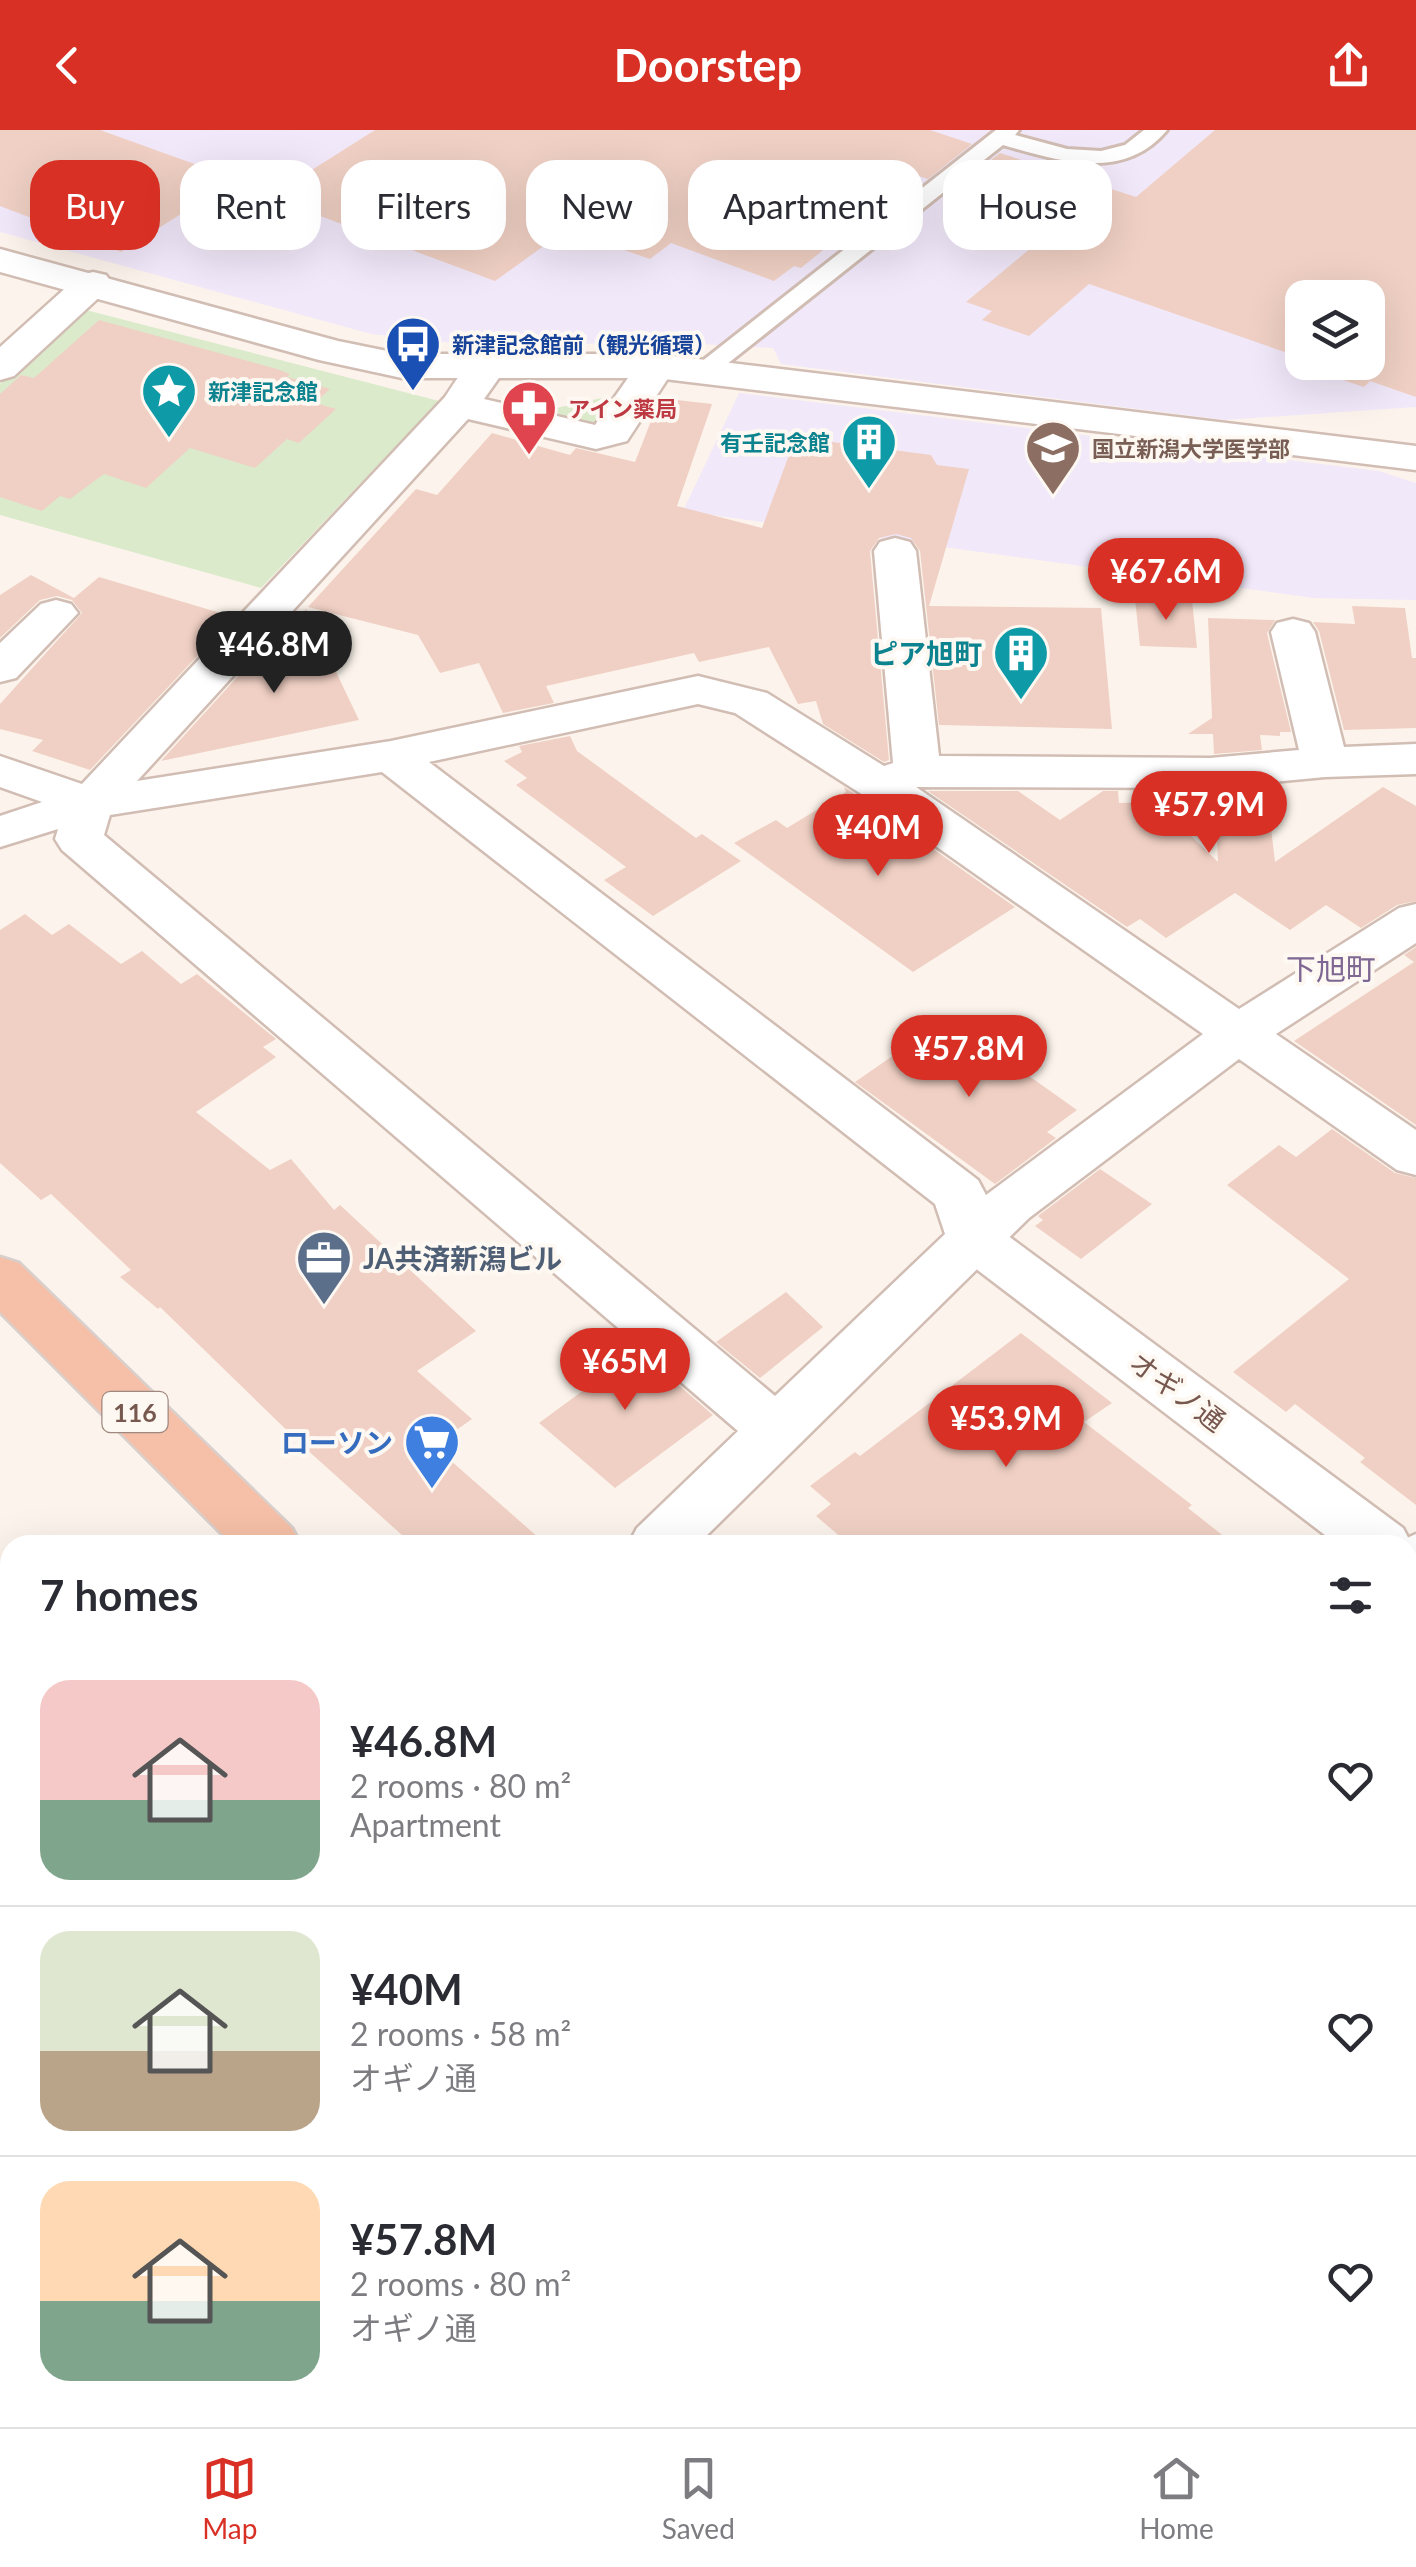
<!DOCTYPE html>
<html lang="en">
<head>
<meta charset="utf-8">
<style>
  :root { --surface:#fff; --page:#f2f2f3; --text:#2b2b33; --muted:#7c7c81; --line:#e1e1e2; --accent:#d93025 }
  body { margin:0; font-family:Lato,"Noto Sans JP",sans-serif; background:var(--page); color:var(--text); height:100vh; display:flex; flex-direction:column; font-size:38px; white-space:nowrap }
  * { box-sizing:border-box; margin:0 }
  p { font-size:32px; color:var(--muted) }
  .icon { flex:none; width:55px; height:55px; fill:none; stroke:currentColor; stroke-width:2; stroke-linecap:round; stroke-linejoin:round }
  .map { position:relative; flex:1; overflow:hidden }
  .panel { position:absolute; left:0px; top:1405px; width:1418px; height:892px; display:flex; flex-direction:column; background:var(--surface); border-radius:30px 30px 0 0; box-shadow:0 10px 40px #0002 }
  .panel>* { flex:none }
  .hud { position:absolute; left:30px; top:30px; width:1358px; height:90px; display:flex; gap:20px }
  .buttons { position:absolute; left:1285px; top:150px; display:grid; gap:20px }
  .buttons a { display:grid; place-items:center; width:100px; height:100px; border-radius:20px; background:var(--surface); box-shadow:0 10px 40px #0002; font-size:50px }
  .price { position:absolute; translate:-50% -85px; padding:0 22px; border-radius:35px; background:var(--accent); color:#fff; font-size:32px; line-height:65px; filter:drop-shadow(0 2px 5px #0008) }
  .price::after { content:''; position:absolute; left:50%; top:60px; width:30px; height:22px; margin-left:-15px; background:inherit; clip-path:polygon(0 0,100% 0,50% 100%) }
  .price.selected { background:#222; color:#fff }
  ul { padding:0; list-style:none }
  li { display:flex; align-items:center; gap:30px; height:250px; padding:0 40px }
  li+li { border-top:2px solid var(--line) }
  li span { display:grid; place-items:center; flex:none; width:280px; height:200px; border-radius:30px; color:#555 }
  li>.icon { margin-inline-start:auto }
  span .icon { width:120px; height:120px; fill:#fffc; stroke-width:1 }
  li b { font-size:42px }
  h2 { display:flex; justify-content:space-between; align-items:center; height:120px; padding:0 40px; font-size:42px }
  .tag { padding:0 35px; border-radius:30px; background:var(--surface); box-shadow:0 10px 40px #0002; font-size:35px; line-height:90px }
  .tag.selected { background:var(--accent); color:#fff }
  header { display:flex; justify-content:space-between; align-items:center; height:130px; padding:0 40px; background:var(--accent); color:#fff; font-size:45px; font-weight:700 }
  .tabs { display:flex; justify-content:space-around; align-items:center; height:140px; border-top:2px solid var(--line); background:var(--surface); font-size:28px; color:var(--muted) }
  .tabs a { display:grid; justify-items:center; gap:5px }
  .tabs .selected { color:var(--accent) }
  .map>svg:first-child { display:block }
  .education { fill:#f1e8f9; fill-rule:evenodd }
  .green { fill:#dbeaca }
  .building { fill:#f0d0c4 }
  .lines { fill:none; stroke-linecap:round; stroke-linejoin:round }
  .service-casing { stroke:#d1bdb3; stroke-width:6 }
  .minor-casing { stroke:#d1bdb3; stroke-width:5 }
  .tertiary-casing { stroke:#d1bdb3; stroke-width:5 }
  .trunk-casing { stroke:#d9d0ce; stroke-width:5 }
  .service { fill:#fff; fill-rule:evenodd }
  .minor { fill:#fff; fill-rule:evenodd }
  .tertiary { fill:#fff; fill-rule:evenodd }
  .trunk { fill:#f5c0a7; fill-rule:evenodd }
  .labels { text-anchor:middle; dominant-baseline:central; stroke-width:8; stroke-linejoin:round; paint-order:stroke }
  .far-transit-label { font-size:22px; font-weight:bold; fill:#164399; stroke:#fef8f2; text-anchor:start }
  .far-culture-label { font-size:22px; font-weight:bold; fill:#0d838f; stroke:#fef8f2; text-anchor:start }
  .far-health-label { font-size:22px; font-weight:bold; fill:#be3a42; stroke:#fef8f2; text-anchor:start }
  .far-education-label { font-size:22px; font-weight:bold; fill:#785e54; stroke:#fef8f2; text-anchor:start }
  .shield { fill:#fef8f2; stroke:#a08880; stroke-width:2.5 }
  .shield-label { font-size:25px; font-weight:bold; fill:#77584f }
  .culture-label { font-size:28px; font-weight:bold; fill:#0d838f; stroke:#fef8f2; text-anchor:end }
  .service-label { font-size:28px; font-weight:bold; fill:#4e5e75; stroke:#fef8f2; text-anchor:start }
  .street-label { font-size:28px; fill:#77584f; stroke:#fef8f2 }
  .shop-label { font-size:28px; font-weight:bold; fill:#366cbe; stroke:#fef8f2; text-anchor:end }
  .neighbourhood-label { font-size:30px; fill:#7e6792; stroke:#fef8f2 }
</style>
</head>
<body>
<header><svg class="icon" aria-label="back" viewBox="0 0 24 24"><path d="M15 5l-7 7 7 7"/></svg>Doorstep<svg class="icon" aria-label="share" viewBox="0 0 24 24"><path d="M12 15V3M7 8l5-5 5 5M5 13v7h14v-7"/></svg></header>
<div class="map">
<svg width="1416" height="2297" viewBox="0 0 1416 2297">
  <rect width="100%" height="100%" fill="#fcf4ec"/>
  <path class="education" d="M0,0H1416V277L1225,290L781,234L773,218L700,214L453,213L371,204L0,102ZM1302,168H1368V232H1302Z
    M739,263L1379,341L1416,353V470L1313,468L683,381Z"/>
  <path class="green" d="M82,179L439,271L261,458L0,385V254Z
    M606,267L616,269L603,297L545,290L552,279Z
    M1416,1741V1857L1408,1874V1755Z"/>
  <path class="building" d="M0,0H100L236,49L121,122L0,76Z
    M375,0H930L972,14L928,49L916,45L801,138L794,136L774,151L671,113L650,129L566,100L495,151L269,67Z
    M1215,0H1416V267L1370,251L1364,257L1319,242L1325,236L1317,232H1368V168H1302V228L1089,154L1029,206L982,190L992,181L966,172L1061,93L955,58L1000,23L1136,67Z
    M99,190L277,239L290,244L287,247L330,259L315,273L336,279L299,313L287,309L255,338L190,318L146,358L104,344L70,369L60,366L42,381L0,367V264L21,245L34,248Z
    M660,268L712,274L677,376L762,398L792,317L821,321L832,312L931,325L937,335L969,339L929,476L1101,478L1112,599L939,595L920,421L911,408L896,404L879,408L870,421L889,630L884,632L823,594L816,571L798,574L769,517L699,532L694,523L546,556L554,573L503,583L479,533L440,543L418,505L308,477L416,359L437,365L492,303L570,325L576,318L635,332Z
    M31,445L74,468L99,447L234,487L90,640L32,621L43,610L0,599V574L82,483L72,470L57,466L40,470L0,508V465Z
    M1135,469L1192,470L1197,518L1140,516Z
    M1352,476L1405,478L1412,528H1416V598L1344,600L1319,501L1313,492L1355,494Z
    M306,479L359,590L161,631L279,501L286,503Z
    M1208,488L1275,490L1267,503L1291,602H1280V606L1260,605L1262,620L1214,624L1213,604H1188L1212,588Z
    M570,606L577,621L696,708L702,704L741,731L653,786L604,750L626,737L516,655L527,648L504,631L522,622L519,616Z
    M1266,656L1275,732L1383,657L1416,676V771L1397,775L1361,798L1326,775L1290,800L1235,763L1166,808L1140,789L1127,797L928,661H1018L1060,690L1103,661H1118L1119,673L1156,672L1218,732L1215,661Z
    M844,657L861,668L1015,777L913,842L734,713L776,690L787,698L846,662Z
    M25,784L52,805L69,794L121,834L142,821L181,854L197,844L276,909L263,917L276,927L196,982L270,1040L291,1029L334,1080L340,1075L476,1201L417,1241L472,1289L434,1316L547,1415H413L304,1317L160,1177L158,1179L120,1147L131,1140L51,1064L41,1070L0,1033V800Z
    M1416,817V995L1294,911L1414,832L1404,825Z
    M947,888L1077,980L1047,1002L1056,1008L995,1054L855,952Z
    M1332,999L1395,1043L1416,1048V1375L1360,1332L1365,1328L1295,1274L1286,1282L1233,1242L1349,1149L1227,1055L1279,1015L1296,1027Z
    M1100,1039L1152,1074L1081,1129L1035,1096L1043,1090L1038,1086Z
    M786,1162L823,1197L760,1248L716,1212Z
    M1021,1203L1112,1273L1084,1292L1192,1375L1188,1378L1235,1415H850L816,1386L831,1374L810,1356L855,1322L860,1326Z
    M621,1205L713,1285L615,1358L539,1293L596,1251L578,1236Z"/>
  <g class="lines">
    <g class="service-casing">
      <path id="service" d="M996,0H1019L1015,5L1067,19L1101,21L1125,15L1144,0H1167C1124,52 1059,31 1003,15L712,246H696L692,241L696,236Z"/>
    </g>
    <g class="minor-casing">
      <path id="minor" d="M93,142L106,145L112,153L106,161L14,246L0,250V217L80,145Z
        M656,224L670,228L676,236L627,311L596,319L468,289L137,651L391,611L698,546L767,563L884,636L893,633L874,421L880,412L895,408L910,412L916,421L939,626L1210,628L1299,620L1271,502L1277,493L1293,489L1309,493L1315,502L1344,617L1416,614V644L1325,647L1210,658L916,657L1239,879L1399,778L1416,774V813L1276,904L1416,1000V1045L1397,1040L1239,929L1029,1088L697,1415H628L637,1398L738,1301L62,720L55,709L58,699L0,717V686L42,672L0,657V626L82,654L445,267C461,244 470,222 500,230L506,238L484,269L595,295L642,228ZM698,574L735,583L863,665L1203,904L986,1065L978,1050L429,632ZM382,642L935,1074L945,1104L775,1266L104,705L110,685Z
        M56,470L71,474L78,483L16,548L0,552V513L41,474Z
        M1416,1404V1458L1409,1461L1408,1415H1391Z
        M1416,1668V1736L1408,1739V1671Z
        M1416,1875V1950L1408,1953V1879Z
        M0,2078L10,2082V2163L0,2159Z
        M124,2288H207L204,2297H120Z
        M616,2288H694L698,2297H619Z"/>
    </g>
    <g class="tertiary-casing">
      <path id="tertiary" d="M0,119L338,211L402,224H656L1416,316V340L656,248H402L319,230L0,142Z
        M973,1088L992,1094L1403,1398L1412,1415L1408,1423V1415H1338L954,1122L946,1108L954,1094Z
        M10,1980V2052L0,2056V1984Z"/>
    </g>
    <g class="trunk-casing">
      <path id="trunk" d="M0,1127L19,1133L292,1398L301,1415H233L0,1182Z
        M1110,2288H1190L1194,2297H1113Z"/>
    </g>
    <use href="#service" class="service"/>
    <use href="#minor" class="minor"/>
    <use href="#tertiary" class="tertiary"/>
    <use href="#trunk" class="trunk"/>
  </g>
  <defs>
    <g id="bus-pin" transform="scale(2.875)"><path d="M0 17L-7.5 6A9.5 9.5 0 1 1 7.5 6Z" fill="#1a4fb4" stroke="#fef8f2"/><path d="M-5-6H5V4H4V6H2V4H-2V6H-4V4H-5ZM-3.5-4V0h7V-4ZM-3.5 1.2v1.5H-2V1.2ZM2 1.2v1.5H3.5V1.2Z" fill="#fff"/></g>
    <g id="sight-pin" transform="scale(2.875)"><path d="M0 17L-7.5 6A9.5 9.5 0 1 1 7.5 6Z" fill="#0f9aa8" stroke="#fef8f2"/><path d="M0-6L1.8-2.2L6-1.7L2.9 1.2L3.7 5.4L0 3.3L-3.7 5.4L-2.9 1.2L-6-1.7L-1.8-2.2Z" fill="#fff"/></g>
    <g id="pharmacy-pin" transform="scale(2.875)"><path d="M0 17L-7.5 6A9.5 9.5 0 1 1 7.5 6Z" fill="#e0444e" stroke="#fef8f2"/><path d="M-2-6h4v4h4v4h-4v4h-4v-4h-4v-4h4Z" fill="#fff"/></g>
    <g id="building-pin" transform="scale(2.875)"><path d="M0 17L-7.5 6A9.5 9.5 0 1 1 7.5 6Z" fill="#0f9aa8" stroke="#fef8f2"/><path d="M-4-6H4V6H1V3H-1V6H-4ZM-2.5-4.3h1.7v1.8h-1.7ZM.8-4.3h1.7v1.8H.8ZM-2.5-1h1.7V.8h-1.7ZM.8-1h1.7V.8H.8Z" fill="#fff"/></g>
    <g id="university-pin" transform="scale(2.875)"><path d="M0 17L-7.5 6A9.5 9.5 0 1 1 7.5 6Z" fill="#8d6e63" stroke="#fef8f2"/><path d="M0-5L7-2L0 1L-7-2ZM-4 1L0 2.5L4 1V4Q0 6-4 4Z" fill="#fff"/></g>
    <g id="office-pin" transform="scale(2.875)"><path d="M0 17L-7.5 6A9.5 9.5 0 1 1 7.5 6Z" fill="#5c6f8a" stroke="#fef8f2"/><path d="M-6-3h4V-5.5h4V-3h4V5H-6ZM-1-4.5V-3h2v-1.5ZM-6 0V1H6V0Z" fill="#fff"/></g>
    <g id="supermarket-pin" transform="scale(2.875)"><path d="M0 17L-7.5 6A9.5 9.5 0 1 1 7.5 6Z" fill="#3f7fe0" stroke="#fef8f2"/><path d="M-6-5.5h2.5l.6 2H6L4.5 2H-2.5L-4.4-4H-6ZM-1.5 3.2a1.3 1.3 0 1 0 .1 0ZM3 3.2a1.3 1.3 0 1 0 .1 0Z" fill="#fff"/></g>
  </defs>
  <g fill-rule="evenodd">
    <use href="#bus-pin" x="413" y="214"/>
    <use href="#sight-pin" x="169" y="261"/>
    <use href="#pharmacy-pin" x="529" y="278"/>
    <use href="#building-pin" x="869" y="312"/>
    <use href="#university-pin" x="1053" y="318"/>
    <use href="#building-pin" x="1021" y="523"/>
    <use href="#office-pin" x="324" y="1128"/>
    <use href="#supermarket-pin" x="432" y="1312"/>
  </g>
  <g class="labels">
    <g class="far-transit-label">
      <text x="452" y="214">新津記念館前（観光循環）</text>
    </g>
    <g class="far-culture-label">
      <text x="208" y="261">新津記念館</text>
      <text x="830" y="312" text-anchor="end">有壬記念館</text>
    </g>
    <g class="far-health-label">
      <text x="568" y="278">アイン薬局</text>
    </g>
    <g class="far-education-label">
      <text x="1092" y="318">国立新潟大学医学部</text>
    </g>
    <rect class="shield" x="102.5" y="1262" width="65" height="40" rx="8"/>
    <g class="shield-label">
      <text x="135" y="1282">116</text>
    </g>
    <g class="culture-label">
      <text x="982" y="523">ピア旭町</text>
    </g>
    <g class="service-label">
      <text x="363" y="1128">JA共済新潟ビル</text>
    </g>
    <g class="street-label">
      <text transform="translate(1178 1261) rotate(37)">オギノ通</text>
    </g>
    <g class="shop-label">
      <text x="393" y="1312">ローソン</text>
    </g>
    <g class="neighbourhood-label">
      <text x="1331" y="838">下旭町</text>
    </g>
  </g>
</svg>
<div class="buttons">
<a><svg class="icon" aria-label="layers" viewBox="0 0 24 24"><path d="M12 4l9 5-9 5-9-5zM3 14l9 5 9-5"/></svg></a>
</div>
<b class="price" style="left:1166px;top:493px">¥67.6M</b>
<b class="price selected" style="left:274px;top:566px">¥46.8M</b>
<b class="price" style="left:1209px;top:726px">¥57.9M</b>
<b class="price" style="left:878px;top:749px">¥40M</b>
<b class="price" style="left:969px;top:970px">¥57.8M</b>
<b class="price" style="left:625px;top:1283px">¥65M</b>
<b class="price" style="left:1006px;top:1340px">¥53.9M</b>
<div class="hud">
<a class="tag selected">Buy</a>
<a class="tag">Rent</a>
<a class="tag">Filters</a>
<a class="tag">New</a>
<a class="tag">Apartment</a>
<a class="tag">House</a>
</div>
<section class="panel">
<h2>7 homes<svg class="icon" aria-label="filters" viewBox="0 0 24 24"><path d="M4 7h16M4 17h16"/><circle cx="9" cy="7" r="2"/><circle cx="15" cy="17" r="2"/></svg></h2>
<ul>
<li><span style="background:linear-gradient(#f6c9c9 60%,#7fa58c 0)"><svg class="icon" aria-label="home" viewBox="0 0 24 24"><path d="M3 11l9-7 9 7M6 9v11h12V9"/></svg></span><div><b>¥46.8M</b><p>2 rooms · 80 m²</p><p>Apartment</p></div><svg class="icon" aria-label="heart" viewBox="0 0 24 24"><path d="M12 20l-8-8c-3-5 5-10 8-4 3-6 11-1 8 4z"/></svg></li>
<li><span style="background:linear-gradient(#dfe7d0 60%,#b9a48a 0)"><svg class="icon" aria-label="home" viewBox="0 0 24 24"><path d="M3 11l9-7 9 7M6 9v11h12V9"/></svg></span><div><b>¥40M</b><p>2 rooms · 58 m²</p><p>オギノ通</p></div><svg class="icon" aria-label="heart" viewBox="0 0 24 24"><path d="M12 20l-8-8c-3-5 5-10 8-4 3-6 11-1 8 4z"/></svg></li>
<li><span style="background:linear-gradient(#ffd9b3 60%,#7fa58c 0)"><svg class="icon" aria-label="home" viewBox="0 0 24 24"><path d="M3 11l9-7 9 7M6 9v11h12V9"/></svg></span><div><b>¥57.8M</b><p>2 rooms · 80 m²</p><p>オギノ通</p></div><svg class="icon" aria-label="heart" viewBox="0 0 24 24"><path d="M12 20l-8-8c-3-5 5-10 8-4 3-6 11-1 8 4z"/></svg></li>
</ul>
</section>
</div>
<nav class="tabs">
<a class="selected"><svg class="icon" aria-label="map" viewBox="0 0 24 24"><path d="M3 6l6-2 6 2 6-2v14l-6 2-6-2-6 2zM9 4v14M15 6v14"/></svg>Map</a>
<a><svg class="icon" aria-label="saved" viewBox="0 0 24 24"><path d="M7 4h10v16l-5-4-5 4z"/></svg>Saved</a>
<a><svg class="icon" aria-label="home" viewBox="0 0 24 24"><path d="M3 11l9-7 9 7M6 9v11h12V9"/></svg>Home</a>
</nav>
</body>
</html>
